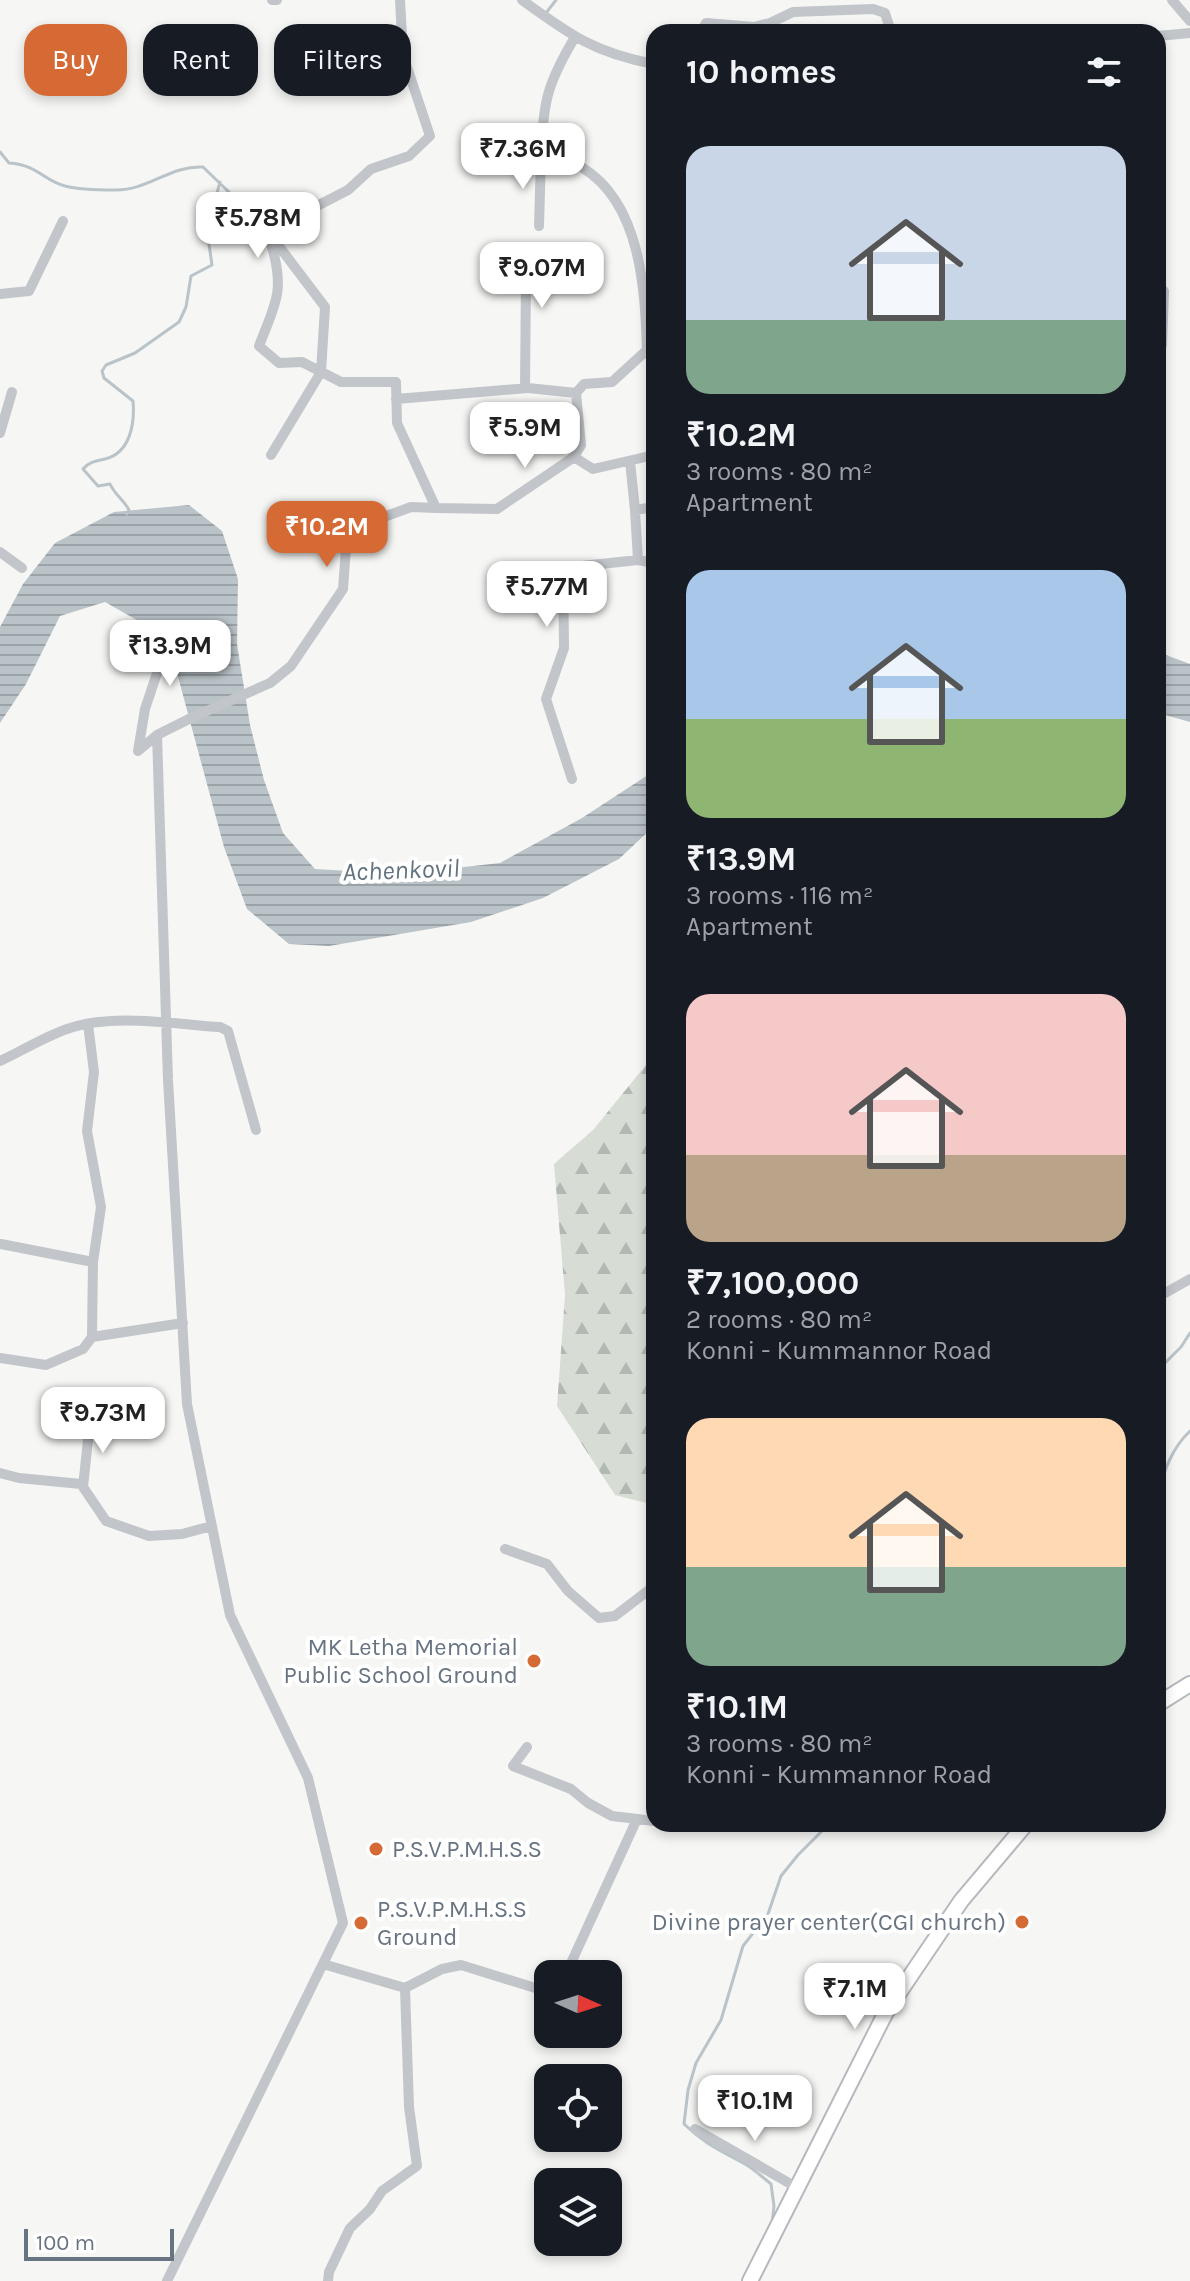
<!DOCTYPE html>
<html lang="en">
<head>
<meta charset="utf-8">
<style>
  :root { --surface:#171b24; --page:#20242c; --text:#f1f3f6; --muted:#9ea1a6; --accent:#d66a35 }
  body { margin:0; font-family:Karla,sans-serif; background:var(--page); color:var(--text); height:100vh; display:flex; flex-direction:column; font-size:30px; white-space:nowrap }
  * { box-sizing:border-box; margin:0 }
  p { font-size:26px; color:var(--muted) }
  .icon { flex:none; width:44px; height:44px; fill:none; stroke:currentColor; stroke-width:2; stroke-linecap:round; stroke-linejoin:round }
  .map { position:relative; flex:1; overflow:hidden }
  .side { position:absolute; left:646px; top:24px; width:520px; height:1808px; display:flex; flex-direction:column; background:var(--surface); border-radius:24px; box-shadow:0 4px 12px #0003 }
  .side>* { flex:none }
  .guide { position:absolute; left:24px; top:24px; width:502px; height:72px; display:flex; gap:16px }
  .needle { width:52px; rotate:93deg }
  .tools { position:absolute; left:534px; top:1960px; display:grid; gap:16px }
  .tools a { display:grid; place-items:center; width:88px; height:88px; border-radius:16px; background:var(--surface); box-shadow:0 4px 12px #0003; font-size:40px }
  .scale { position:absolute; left:24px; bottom:20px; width:150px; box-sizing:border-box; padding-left:8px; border:4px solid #687482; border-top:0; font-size:22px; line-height:28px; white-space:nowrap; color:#687482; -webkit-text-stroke:6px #fff; paint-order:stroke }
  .price { position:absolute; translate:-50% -68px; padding:0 18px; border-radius:16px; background:#fff; color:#222; font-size:26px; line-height:52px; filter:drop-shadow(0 2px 4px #0008) }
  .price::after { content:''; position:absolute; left:50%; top:48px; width:24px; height:18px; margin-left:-12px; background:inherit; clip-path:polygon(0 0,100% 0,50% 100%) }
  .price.on { background:var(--accent); color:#fff }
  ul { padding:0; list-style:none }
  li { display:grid; align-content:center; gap:16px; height:424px; padding:0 40px }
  li span { display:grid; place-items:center; height:248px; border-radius:24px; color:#555 }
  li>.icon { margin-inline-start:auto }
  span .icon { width:144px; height:144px; fill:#fffc; stroke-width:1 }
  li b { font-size:34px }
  h2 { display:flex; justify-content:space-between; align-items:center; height:96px; padding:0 40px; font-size:34px }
  .chip { padding:0 28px; border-radius:24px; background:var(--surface); box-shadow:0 4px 12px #0003; font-size:28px; line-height:72px }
  .chip.on { background:var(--accent); color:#fff }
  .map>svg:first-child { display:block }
  .forest { fill:url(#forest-firs) }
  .water { fill:url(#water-rules) }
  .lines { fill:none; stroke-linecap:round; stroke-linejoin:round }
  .stream { stroke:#bac3c8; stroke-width:3 }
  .secondary-casing { stroke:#b5b9bd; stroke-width:18 }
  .street { stroke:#c2c5c9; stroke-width:10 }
  .secondary { stroke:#fff; stroke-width:14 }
  .poi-dot { fill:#d66a35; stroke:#fff; stroke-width:3 }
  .labels { text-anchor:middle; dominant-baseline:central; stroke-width:8; stroke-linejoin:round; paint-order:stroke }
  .poi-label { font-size:24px; fill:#687482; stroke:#fff; text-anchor:end }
  .water-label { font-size:26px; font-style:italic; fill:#63747f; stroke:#fff }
</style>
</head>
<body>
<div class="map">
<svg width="1190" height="2281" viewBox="0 0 1190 2281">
  <defs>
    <pattern id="forest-firs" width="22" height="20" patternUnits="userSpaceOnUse" patternTransform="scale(2)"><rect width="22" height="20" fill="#d7ddd5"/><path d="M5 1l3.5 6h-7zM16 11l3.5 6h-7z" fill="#b2b8b2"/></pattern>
    <pattern id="water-rules" width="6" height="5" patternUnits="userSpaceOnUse" patternTransform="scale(2)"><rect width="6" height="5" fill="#bac3c8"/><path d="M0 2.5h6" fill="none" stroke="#9ba3a8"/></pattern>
  </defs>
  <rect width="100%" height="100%" fill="#f6f7f4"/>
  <path class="forest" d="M654,1055V1505L615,1495L557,1406L565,1295L554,1164L593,1130Z"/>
  <path class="water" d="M189,505L222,531L238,579L237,644L250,725L264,780L283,833L315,869L401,874L500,863L582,818L654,771V826L619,859L543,898L471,922L329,946L289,944L247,909L224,847L177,673L149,627L105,602L60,616L26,684L0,723V627L23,584L55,543L114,512Z
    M1158,652L1190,664V722L1158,713Z"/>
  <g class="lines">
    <path class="stream" d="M546,13L556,0
      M0,152L9,163C38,165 44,181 65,186C80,190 99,190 115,190C147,191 171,165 203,167L233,196
      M127,514L129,510C124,500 115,495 110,484L98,486L83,469C89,462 96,461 105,459C130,453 135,424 133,401L104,378L102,371L106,365L135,353L179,322L186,307L191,276L212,265L207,230L220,182
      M1158,1370L1181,1347L1190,1333
      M1158,1492C1165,1469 1172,1448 1190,1431
      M772,2224L774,2206L771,2184C762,2177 754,2169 745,2164C720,2150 706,2145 684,2124L688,2090L696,2063L721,2020L743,1946L768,1914L781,1876L798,1855L829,1824"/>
    <g class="secondary-casing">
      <path id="secondary" d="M1158,1704L1190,1684
        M750,2281L886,2012L961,1901L1026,1824"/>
    </g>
    <path class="street" d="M272,0H277
      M522,0C570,35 595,53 654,64
      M1172,0L1190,21
      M701,32L706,23L754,27L770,23L793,12L873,9L885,13L891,32
      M1158,36L1190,33
      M539,226L541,156
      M509,270L521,271L526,276L525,388
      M1158,286L1164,291L1162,344L1158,364
      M0,294L29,291L63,221
      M396,399L528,388L576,393L584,384L612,382L647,350C645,290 641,204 583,168C572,161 553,159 541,156C543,102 547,84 575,37
      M0,433L12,392
      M271,455L321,372L325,307L275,241
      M574,457L593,469L654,455
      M630,461L635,510L654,507
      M436,508L497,509L574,457L581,445L576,393
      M635,510L638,560L654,563
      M0,552L22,568
      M164,652L145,709L138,751L157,735L191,718L270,683L291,666L343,589L347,535L351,529L411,507L436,508L397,423L396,382H341L302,362L279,363L259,346C275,304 285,292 272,247L286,222L348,190L371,169L409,156L430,136L403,55L400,0
      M157,735L168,1080L187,1404L230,1615L308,1778L343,1923L167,2281
      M572,779L546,699L564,648L563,568L638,560
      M0,1061C22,1051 44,1037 67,1029C112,1013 173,1024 220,1027L228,1031L256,1130
      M1,1244L93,1262L101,1207L87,1131L94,1072L88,1024
      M1158,1297L1190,1279
      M92,1337L183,1323
      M0,1358L46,1365L83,1349L92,1337L93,1262
      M0,1473L19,1478L81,1484L106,1521L149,1536L182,1534L212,1526
      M83,1487L90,1421
      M505,1549L547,1564L568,1591L599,1618L615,1616L654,1586
      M527,1747L513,1766L571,1789L588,1803L612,1816L654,1821
      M323,1964L405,1988L409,2107L417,2166L382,2191L370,2209L350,2228L329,2272L328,2281
      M566,1974L637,1819
      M405,1988L442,1969L461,1965L548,1992
      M695,2129L796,2187"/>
    <use href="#secondary" class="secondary"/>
  </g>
  <g class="poi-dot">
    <circle cx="534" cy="1661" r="8"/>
    <circle cx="376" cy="1849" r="8"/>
    <circle cx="1022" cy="1922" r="8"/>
    <circle cx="361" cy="1923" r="8"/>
  </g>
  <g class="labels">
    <g class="poi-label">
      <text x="518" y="1647">MK Letha Memorial<tspan x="518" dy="28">Public School Ground</tspan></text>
      <text x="392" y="1849" text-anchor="start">P.S.V.P.M.H.S.S</text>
      <text x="377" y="1909" text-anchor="start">P.S.V.P.M.H.S.S<tspan x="377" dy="28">Ground</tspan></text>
      <text x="1006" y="1922">Divine prayer center(CGI church)</text>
    </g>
    <g class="water-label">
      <text transform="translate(401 870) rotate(-2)">Achenkovil</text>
    </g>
  </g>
</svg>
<div class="tools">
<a><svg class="needle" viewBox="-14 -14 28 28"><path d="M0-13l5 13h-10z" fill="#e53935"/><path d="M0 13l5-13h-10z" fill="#9ea1a6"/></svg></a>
<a><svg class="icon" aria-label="locate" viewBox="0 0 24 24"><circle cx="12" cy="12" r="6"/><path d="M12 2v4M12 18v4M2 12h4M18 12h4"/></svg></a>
<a><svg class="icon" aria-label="layers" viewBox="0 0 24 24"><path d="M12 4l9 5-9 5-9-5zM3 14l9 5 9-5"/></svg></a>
</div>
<div class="scale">100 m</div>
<b class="price" style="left:523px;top:191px">₹7.36M</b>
<b class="price" style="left:258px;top:260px">₹5.78M</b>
<b class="price" style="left:542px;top:310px">₹9.07M</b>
<b class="price" style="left:525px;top:470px">₹5.9M</b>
<b class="price on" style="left:327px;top:569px">₹10.2M</b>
<b class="price" style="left:547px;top:629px">₹5.77M</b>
<b class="price" style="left:170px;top:688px">₹13.9M</b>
<b class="price" style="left:103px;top:1455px">₹9.73M</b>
<b class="price" style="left:855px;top:2031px">₹7.1M</b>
<b class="price" style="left:755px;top:2143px">₹10.1M</b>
<div class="guide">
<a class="chip on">Buy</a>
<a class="chip">Rent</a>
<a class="chip">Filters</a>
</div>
<section class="side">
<h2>10 homes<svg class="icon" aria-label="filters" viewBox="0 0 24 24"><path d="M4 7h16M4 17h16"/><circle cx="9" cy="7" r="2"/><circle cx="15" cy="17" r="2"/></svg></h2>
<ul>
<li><span style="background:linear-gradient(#c9d6e8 70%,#7fa58c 0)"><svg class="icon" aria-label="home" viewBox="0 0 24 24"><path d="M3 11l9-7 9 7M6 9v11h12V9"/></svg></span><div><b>₹10.2M</b><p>3 rooms · 80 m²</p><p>Apartment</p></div></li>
<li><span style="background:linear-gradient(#a9c7e8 60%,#8fb573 0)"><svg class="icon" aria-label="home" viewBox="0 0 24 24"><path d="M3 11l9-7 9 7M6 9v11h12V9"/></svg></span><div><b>₹13.9M</b><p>3 rooms · 116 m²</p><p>Apartment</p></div></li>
<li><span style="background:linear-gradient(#f6c9c9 65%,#b9a48a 0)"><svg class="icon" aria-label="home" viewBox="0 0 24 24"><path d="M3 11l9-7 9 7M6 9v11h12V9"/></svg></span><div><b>₹7,100,000</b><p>2 rooms · 80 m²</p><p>Konni - Kummannor Road</p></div></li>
<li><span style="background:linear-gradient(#ffd9b3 60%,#7fa58c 0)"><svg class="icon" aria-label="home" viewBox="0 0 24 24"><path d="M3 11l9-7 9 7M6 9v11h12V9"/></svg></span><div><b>₹10.1M</b><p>3 rooms · 80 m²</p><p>Konni - Kummannor Road</p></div></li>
</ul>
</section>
</div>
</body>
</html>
